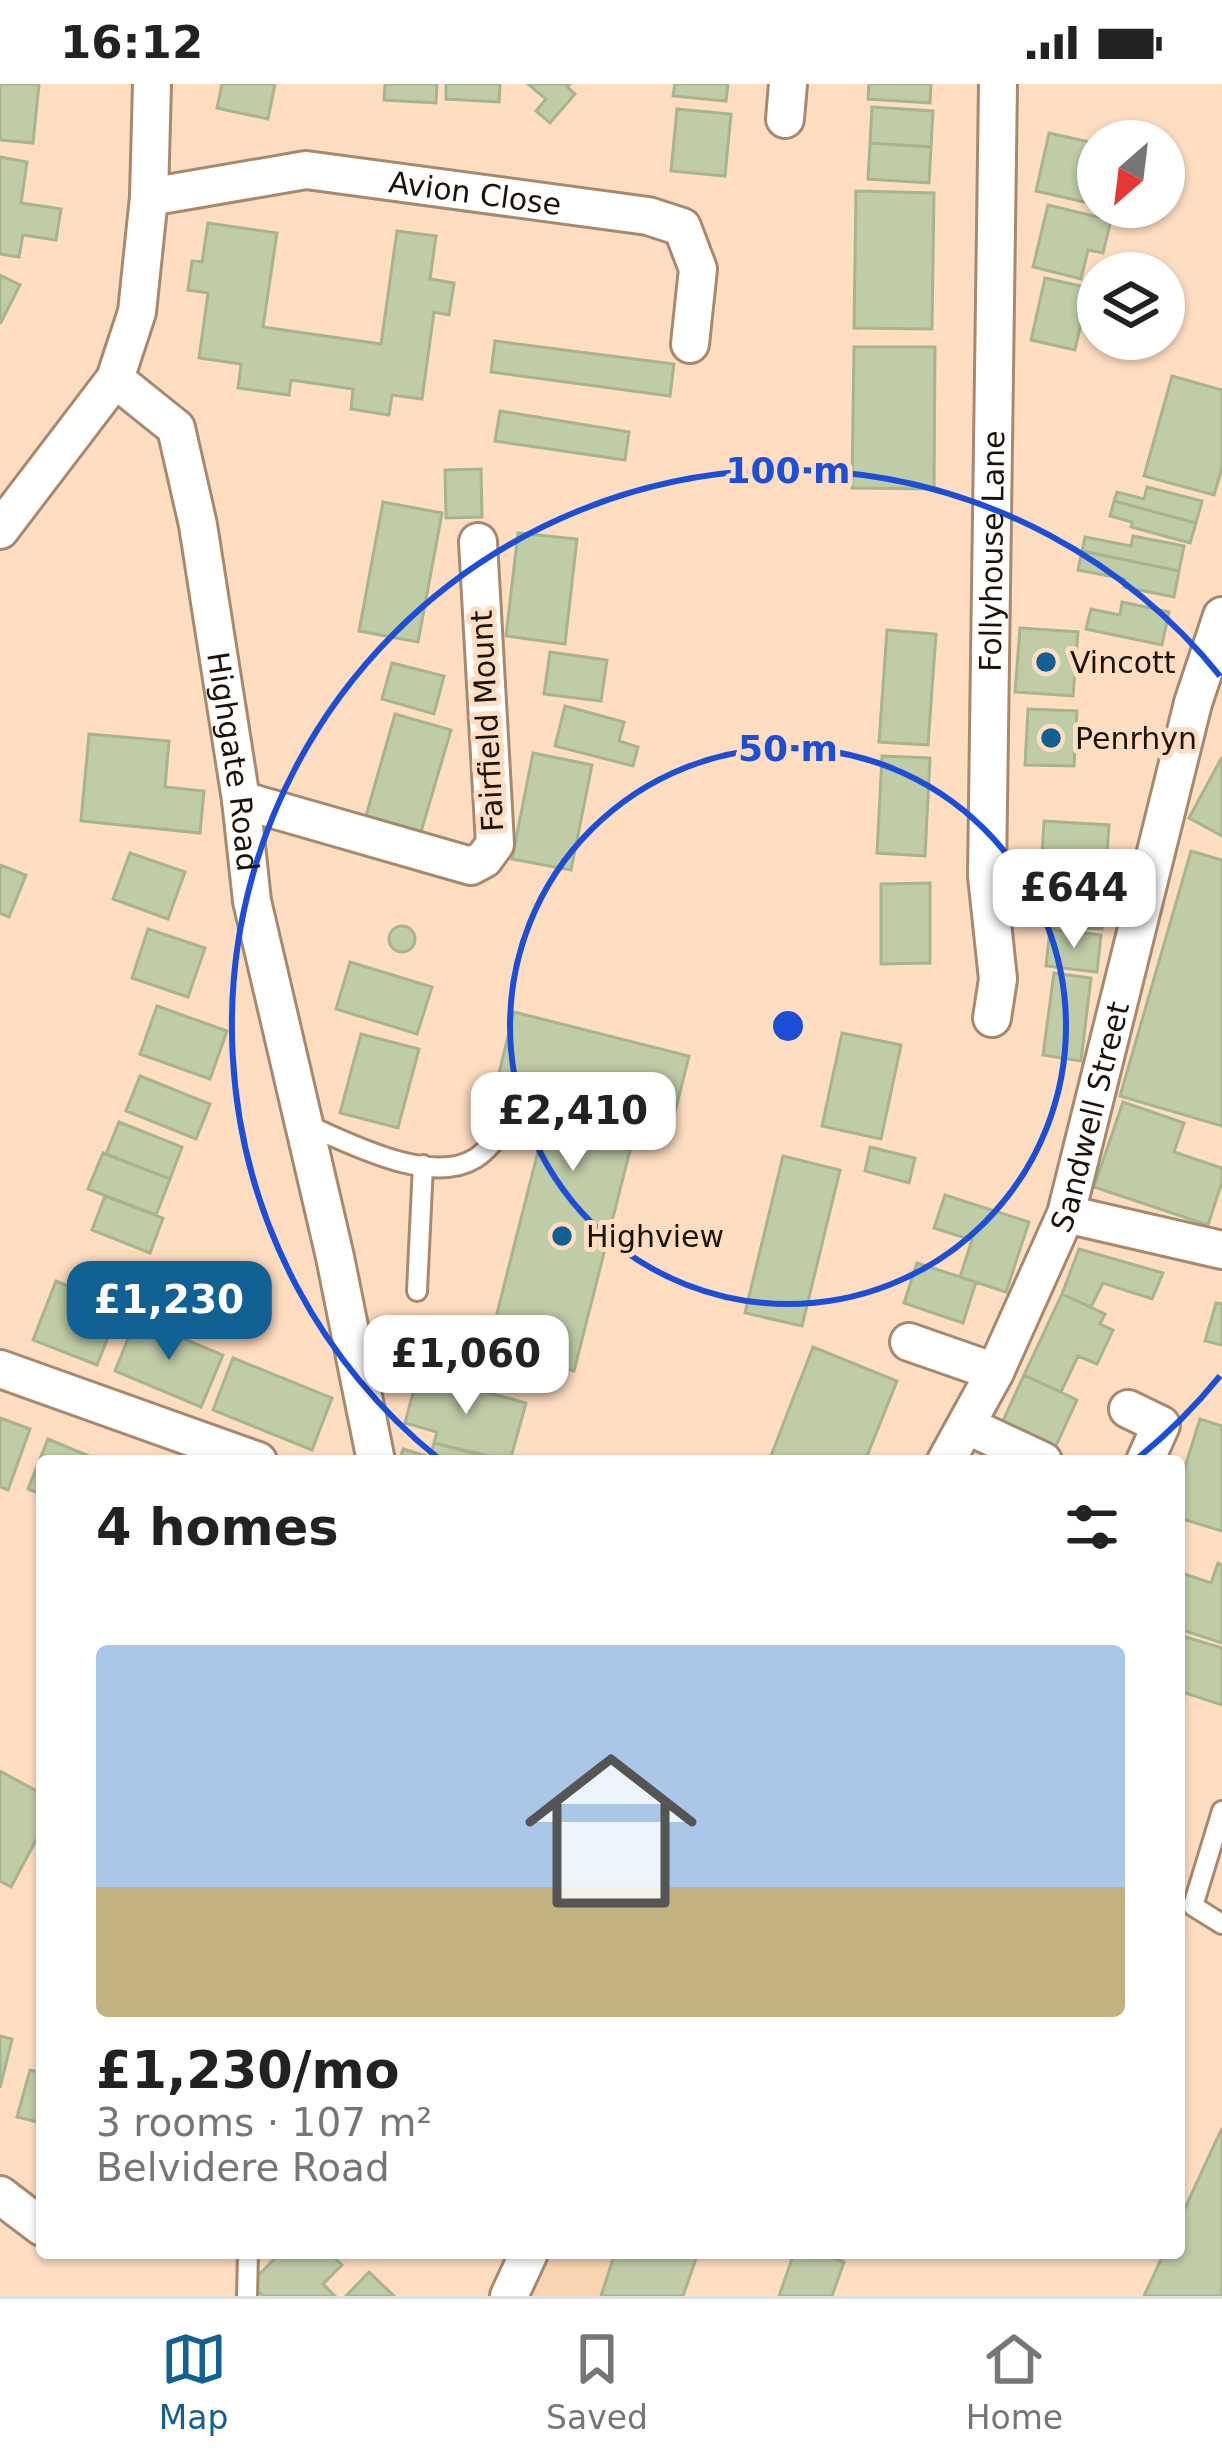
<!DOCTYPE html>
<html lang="en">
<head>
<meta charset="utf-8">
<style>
  :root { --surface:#fff; --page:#f6f6f6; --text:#222; --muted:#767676; --line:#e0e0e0; --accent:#116194 }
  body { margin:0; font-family:"DejaVu Sans",sans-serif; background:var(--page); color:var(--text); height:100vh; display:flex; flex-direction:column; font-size:45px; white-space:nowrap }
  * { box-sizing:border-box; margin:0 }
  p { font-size:39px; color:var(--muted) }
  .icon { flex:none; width:66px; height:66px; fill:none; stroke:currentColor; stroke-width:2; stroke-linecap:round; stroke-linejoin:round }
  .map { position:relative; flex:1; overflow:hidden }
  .drawer { position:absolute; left:36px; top:1371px; width:1149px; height:804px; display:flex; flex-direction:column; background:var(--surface); border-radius:12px; box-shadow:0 3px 9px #0004 }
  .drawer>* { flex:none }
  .needle { width:78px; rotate:208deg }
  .tools { position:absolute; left:1077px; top:36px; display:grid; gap:24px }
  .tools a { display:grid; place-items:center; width:108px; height:108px; border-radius:50%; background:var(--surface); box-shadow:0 3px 9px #0004; font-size:60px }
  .price { position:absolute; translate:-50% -102px; padding:0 27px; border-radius:24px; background:#fff; color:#222; font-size:39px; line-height:78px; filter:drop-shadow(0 3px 6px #0008) }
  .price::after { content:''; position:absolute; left:50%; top:72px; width:36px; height:27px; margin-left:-18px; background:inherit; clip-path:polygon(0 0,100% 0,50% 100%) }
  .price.selected { background:var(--accent); color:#fff }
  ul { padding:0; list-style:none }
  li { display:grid; align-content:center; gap:24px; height:636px; padding:0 60px }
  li+li { border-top:3px solid var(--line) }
  li span { display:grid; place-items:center; height:372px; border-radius:12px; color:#555 }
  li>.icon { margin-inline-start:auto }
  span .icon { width:216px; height:216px; fill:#fffc; stroke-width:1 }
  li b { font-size:51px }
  h2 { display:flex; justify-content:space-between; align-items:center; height:144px; padding:0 60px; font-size:51px }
  .status { display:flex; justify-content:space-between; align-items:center; height:84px; padding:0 60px; background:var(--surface); direction:ltr }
  .status svg { height:33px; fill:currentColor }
  .tabs { display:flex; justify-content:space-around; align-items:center; height:168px; border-top:3px solid var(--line); background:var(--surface); font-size:33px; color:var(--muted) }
  .tabs a { display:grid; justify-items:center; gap:6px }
  .tabs .selected { color:var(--accent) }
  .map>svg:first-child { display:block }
  .built { fill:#fad3b0 }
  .building { fill:#bfcca6; stroke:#a7b48e; stroke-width:3 }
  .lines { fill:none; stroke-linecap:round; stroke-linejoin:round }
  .lane-casing { stroke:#a8896e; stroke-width:24 }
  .street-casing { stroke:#a8896e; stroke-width:42 }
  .lane { stroke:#fff; stroke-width:18 }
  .street { stroke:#fff; stroke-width:36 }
  .ring { fill:none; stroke:#1d4ed8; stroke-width:6 }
  .poi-dot { fill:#116194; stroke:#ffddc0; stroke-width:4.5 }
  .labels { text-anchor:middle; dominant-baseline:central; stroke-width:10; stroke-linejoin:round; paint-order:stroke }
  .street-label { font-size:30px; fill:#1d1207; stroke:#ffddc0 }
  .poi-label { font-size:30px; fill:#1d1207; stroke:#ffddc0; text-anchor:start }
  .centre { fill:#1d4ed8; stroke:#ffddc0; stroke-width:6 }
  .ring-label { font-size:36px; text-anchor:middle; font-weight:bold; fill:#1d4ed8; stroke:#ffddc0; stroke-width:10; stroke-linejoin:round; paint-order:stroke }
</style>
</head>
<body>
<div class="status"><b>16:12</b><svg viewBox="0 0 49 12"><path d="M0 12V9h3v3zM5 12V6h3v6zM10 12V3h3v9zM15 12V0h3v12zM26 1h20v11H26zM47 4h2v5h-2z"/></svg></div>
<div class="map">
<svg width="1222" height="2212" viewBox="0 0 1222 2212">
  <rect width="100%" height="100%" fill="#ffddc0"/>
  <path class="built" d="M548,2169H698L683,2212H528Z"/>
  <path class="building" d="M0,0H39L33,59L0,56Z
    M222,0H275L268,35L217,24Z
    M385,0H437L436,19L384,16Z
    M446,0H500L499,18L446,15Z
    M528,0H570L567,3L575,10L550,39L536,27L546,15Z
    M675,0H728L726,17L673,12Z
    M869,0H931L930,19L868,15Z
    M872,23L933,27L931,63L870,59Z
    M677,25L731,30L725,92L671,87Z
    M1049,49L1098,60L1090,95L1098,97V121L1036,107Z
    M870,59L931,63L929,99L868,95Z
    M0,73L27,78L21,119L61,125L56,156L23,151L19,173L0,170Z
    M856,107L934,109L932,245L854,244Z
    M1048,121L1111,136L1103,169L1088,166L1081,195L1033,183Z
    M208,139L277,149L263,243L381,260L397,147L436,152L430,195L454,199L449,231L434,228L422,315L392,311L389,331L351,325L353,305L291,296L289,311L238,304L241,280L199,274L208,209L188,206L192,177L202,178Z
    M0,191L20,201L0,240Z
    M1045,194L1089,204L1075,266L1031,256Z
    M495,257L674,280L670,312L491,288Z
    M854,263H935L934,405L852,404Z
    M1172,292L1222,306V384L1214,411L1144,392Z
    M500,327L629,348L625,376L495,357Z
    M481,385L482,433L446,434L445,386Z
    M1147,403L1202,417L1196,439L1114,417L1117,408L1144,415Z
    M1114,417L1196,439L1190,459L1131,443L1132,438L1110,432Z
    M383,418L442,429L418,558L359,547Z
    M518,449L577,455L565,560L506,552Z
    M1133,452L1184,462L1179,487L1082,467L1085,453L1131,462Z
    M1082,467L1179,487L1174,513L1124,503L1125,495L1078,486Z
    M1122,518L1169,528L1162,561L1086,545L1091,525L1120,531Z
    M1020,544L1078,548L1073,612L1015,608Z
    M887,546L936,550L928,661L879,658Z
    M550,568L607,576L601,617L544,610Z
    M392,579L444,592L434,630L382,615Z
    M565,622L624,638L619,657L638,663L633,682L555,662Z
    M1028,625L1077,627L1074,682L1025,681Z
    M395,630L451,646L421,748L366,732Z
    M89,650L169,657L165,703L204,707L200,749L81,737Z
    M533,669L592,681L571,786L512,775Z
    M882,672L930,674L925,772L877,769Z
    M1222,673V752L1189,734Z
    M1044,737L1109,741L1102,845L1038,841Z
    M1191,767L1222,776V1042L1120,1012Z
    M130,769L185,788L168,835L113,815Z
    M0,781L26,791L9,833L0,829Z
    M930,799V879L881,880V800Z
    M389 855a13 13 0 1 1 26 0a13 13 0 1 1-26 0Z
    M148,845L205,864L188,913L132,894Z
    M1050,845L1101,851L1097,888L1046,882Z
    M350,878L432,903L417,950L336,925Z
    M1054,889L1091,894L1081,977L1043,971Z
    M157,922L227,947L210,995L140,970Z
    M514,928L689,972L672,1040L639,1031L574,1287L488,1265L551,1016L496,1001Z
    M842,949L901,961L881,1055L822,1042Z
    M361,950L419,965L398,1044L340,1029Z
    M140,992L210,1020L196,1055L126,1027Z
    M1123,1018L1184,1039L1174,1068L1222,1084V1098L1208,1141L1094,1103Z
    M119,1038L182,1063L170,1095L106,1070Z
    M870,1063L915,1074L909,1099L865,1087Z
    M103,1069L170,1095L156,1131L88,1105Z
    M783,1072L840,1086L802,1242L745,1229Z
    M945,1111L1029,1138L1006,1208L960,1193L972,1156L934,1144Z
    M105,1112L163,1134L150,1169L92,1146Z
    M1079,1165L1163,1189L1152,1215L1103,1199L1091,1223L1062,1210Z
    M917,1179L976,1198L963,1239L904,1219Z
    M56,1197L120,1223L97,1281L33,1256Z
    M1062,1210L1105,1230L1100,1240L1113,1246L1097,1280L1078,1272L1061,1308L1024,1291Z
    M1216,1219L1222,1220V1261L1205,1257Z
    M136,1235L223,1271L201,1323L115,1287Z
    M813,1263L897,1297L865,1377H769Z
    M233,1274L332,1314L312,1366L213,1326Z
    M418,1290L526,1319L510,1377L434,1359L437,1348L405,1339Z
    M1024,1291L1077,1316L1054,1366L1001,1341Z
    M0,1334L30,1345L8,1406L0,1403Z
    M1200,1335L1222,1342V1447L1179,1434V1402Z
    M48,1355L91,1373L90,1377H42V1410L28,1405Z
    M434,1359L502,1377H400L403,1365L430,1373Z
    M1218,1479L1222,1481V1559L1179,1545V1488L1211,1499Z
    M1179,1551L1222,1564V1621L1179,1607Z
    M0,1687L42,1710V1745L11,1803L0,1797Z
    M0,1952L12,1955L0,2004Z
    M30,1986L42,1989V2039L17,2033Z
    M1222,2044V2212H1144L1164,2169H1179V2137Z
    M280,2169H329L342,2181L323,2200L335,2212H263L250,2200Z
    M615,2169H698L683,2212H601Z
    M794,2169H818L844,2178L832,2212H779Z
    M369,2188L394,2212H346Z"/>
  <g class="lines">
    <g class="lane-casing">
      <path id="lane" d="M303,1039C346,1058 431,1103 476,1074C493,1063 507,1039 521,1024
        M417,1207L423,1081
        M1222,1727L1193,1822L1222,1840
        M247,2212L248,2169"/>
    </g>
    <g class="street-casing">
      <g id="street">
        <path d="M785,35L788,0"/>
        <path id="s1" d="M149,113L306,86L648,132L682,143L698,185L690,260"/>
        <path id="s2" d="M115,295L176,344L198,441L241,716L252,817L335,1173L376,1377"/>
        <path d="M0,446L115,295L137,228L149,113L152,0"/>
        <path d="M241,716L471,782L484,775L495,760L478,458"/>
        <path id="s3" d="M992,934L998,895L987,792L998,0"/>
        <path d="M1066,1130L1222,1166"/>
        <path d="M909,1258L995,1288"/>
        <path d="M0,1285L258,1377"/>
        <path d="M1128,1325L1161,1341L1145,1377"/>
        <path d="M968,1342L1043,1377"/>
        <path id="s4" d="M946,1377L995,1288L1066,1130L1193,619L1222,532"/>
        <path d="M0,2111L42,2143"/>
        <path d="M509,2212L529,2169"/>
      </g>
    </g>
    <use href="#lane" class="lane"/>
    <use href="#street" class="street"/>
  </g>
  <g class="ring">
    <circle cx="788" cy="942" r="278"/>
    <path d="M1220 1292A556 556 0 0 1 1138 1374M438 1374A556 556 0 1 1 1220 592"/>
  </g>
  <g class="poi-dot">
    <circle cx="1046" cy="578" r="12"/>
    <circle cx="1051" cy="654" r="12"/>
    <circle cx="562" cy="1152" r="12"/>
  </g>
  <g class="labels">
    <g class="street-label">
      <text stroke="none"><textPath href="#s1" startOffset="330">Avion Close</textPath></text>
      <text stroke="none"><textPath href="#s3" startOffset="468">Follyhouse Lane</textPath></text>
      <text transform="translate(487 637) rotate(-93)">Fairfield Mount</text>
      <text stroke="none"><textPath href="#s2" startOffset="417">Highgate Road</textPath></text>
      <text stroke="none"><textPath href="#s4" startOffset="375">Sandwell Street</textPath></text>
    </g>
    <g class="poi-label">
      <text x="1070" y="578">Vincott</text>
      <text x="1075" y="654">Penrhyn</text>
      <text x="586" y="1152">Highview</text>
    </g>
  </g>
  <circle cx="788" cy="942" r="18" class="centre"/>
  <g class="ring-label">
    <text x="788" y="399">100 m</text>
    <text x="788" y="677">50 m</text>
  </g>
</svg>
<div class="tools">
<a><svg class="needle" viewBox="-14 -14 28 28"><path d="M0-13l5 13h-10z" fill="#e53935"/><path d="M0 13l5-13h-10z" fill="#767676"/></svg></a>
<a><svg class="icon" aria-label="layers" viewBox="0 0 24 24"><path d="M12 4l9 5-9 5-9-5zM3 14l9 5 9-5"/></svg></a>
</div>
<b class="price" style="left:1074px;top:867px">£644</b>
<b class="price" style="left:573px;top:1090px">£2,410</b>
<b class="price selected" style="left:169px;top:1279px">£1,230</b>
<b class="price" style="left:466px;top:1333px">£1,060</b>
<section class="drawer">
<h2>4 homes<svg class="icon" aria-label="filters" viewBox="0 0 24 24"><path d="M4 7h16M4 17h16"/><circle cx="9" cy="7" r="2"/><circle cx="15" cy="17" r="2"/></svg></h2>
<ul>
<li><span style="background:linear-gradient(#a9c7e8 65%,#c2b280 0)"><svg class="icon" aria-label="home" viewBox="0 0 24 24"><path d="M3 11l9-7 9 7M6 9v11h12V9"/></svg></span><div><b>£1,230/mo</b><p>3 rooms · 107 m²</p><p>Belvidere Road</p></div></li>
</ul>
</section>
</div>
<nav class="tabs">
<a class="selected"><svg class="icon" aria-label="map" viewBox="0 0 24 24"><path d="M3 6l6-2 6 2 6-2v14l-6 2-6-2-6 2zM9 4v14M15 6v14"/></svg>Map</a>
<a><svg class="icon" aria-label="saved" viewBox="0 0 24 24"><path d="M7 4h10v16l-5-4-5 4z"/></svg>Saved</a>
<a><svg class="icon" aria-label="home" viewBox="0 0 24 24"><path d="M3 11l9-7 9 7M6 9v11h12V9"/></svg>Home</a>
</nav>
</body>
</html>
